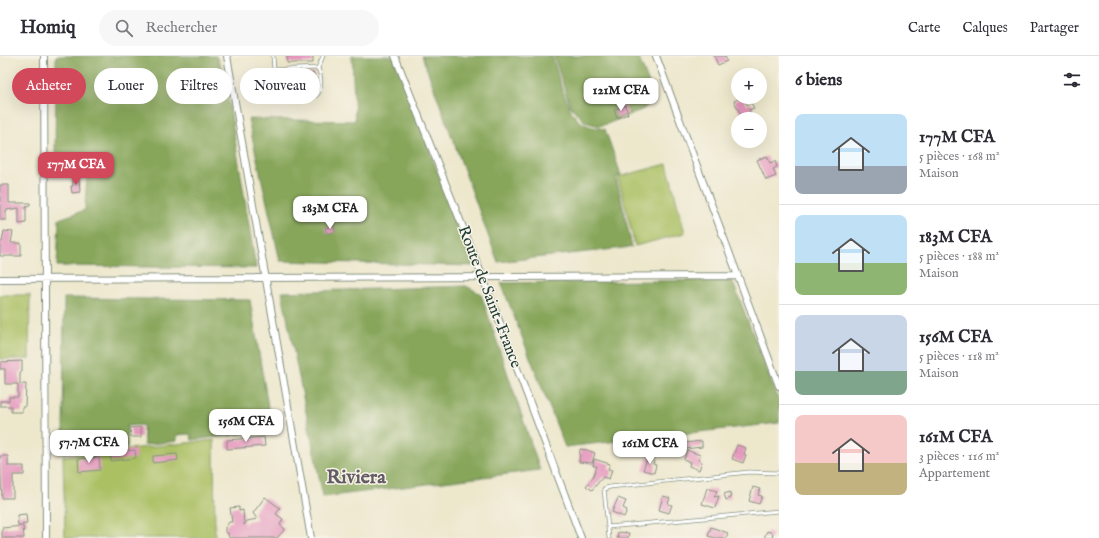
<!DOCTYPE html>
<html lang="fr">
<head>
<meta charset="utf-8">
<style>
  :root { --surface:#fff; --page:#f7f7f7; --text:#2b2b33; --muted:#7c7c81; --line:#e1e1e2; --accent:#d1495b }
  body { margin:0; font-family:"IM FELL English",serif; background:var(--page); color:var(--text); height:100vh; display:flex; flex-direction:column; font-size:15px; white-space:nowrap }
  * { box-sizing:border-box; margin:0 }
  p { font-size:13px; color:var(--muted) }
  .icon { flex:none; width:22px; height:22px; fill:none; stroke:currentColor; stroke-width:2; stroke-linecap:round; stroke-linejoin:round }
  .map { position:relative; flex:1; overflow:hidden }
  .drawer { display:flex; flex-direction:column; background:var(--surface); width:320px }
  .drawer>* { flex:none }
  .top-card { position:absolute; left:12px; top:12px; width:380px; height:36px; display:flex; gap:8px }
  .buttons { position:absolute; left:731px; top:12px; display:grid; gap:8px }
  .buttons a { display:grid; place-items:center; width:36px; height:36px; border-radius:50%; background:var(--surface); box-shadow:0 4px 16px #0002; font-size:20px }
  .price { position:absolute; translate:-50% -34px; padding:0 9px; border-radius:8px; background:#fff; color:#222; font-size:13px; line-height:26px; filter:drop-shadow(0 1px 2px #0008) }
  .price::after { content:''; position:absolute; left:50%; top:24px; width:12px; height:9px; margin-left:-6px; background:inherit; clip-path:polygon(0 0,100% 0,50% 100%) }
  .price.selected { background:var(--accent); color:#fff }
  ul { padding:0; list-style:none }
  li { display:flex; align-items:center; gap:12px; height:100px; padding:0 16px }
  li+li { border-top:1px solid var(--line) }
  li span { display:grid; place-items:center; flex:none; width:112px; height:80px; border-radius:8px; color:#555 }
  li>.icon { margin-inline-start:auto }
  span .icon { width:48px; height:48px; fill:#fffc; stroke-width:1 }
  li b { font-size:17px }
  h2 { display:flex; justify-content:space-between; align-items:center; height:48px; padding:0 16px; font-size:17px }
  .chip { padding:0 14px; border-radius:18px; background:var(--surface); box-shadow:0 4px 16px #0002; font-size:14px; line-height:36px }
  .chip.selected { background:var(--accent); color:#fff }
  header { display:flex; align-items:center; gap:24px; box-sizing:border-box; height:56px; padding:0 20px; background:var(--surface); border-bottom:1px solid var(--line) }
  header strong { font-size:19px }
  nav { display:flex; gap:22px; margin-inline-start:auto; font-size:14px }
  .search { width:280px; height:36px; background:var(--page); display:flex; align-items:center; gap:10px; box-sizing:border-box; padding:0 14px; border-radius:22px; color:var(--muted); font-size:15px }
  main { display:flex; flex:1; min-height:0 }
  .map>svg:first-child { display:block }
  .green { fill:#aac064; stroke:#647e4c }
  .forest { fill:#87a65a; stroke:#537247 }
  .building { fill:#e597bd }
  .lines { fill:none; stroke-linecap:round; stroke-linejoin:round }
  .service-casing { stroke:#869280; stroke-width:4.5 }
  .minor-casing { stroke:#869280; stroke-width:8 }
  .service { stroke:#fff; stroke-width:3 }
  .minor { stroke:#fff; stroke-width:6 }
  .labels { text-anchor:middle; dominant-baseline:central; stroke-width:3; stroke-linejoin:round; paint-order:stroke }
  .street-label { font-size:16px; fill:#1f3d34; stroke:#f7f3e8 }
  .district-label { font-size:20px; font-weight:bold; fill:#645c64; stroke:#f7f3e8 }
</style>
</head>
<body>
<header>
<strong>Homiq</strong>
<div class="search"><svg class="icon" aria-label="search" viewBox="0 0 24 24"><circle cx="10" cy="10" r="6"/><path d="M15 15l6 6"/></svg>Rechercher</div>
<nav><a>Carte</a><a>Calques</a><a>Partager</a></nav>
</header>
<main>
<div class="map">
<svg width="779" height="482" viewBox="0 0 779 482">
  <rect width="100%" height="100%" fill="#f7f3e8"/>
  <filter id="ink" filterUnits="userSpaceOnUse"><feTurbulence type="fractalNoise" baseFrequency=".025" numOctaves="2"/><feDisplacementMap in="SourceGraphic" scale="8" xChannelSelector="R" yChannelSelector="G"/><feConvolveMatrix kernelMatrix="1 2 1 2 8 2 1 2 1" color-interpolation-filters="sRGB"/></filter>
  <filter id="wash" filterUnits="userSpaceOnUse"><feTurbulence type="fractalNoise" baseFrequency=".012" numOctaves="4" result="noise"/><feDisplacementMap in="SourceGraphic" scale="16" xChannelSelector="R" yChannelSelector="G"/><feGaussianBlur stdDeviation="0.9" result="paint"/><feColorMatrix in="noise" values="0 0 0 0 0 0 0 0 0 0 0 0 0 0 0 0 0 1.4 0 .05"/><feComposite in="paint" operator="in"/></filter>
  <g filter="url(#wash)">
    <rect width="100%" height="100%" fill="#ede7cc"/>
    <path class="green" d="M667,108L685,177L635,190L618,121Z
      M0,239H30L29,303H0Z
      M214,384L215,482H65L63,400Z"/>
    <path class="forest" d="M56,0H216L224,16L256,212L57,210L59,163L85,154L87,116L55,104Z
      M352,0H394L473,210L280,205L248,63L355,65Z
      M422,0H552C558,17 566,57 581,66C588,71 596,72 605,73L619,113L621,119L616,121L632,191L498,206Z
      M554,0H638L655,42L644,53L607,68L599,70L585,66L570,50Z
      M732,224L779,345V367L565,391L501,227Z
      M466,230L481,238L540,414L323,441L282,236Z
      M64,242L250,244L272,374L192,384L190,378L177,379V385L144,389L143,369L127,370V391L63,396Z"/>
    <g id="blocks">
      <path class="building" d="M287,0H313V7H287Z
        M714,0H725L727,5L718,9Z
        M314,17L315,32L299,33V26H296L295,18Z
        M266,20H280L279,33H260V21Z
        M743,41L747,49L751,47L754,52L749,54L753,62L750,63H743L734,45Z
        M625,49L628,58L617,62L614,54Z
        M767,100L770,107L775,105L777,111L773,113L776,120L766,124L757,104Z
        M73,123H79L80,136L72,137L71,130H73Z
        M0,129H9V147H30V150L26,151V167L19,168V152L6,154V164H0Z
        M334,170L335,176L327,178L325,172Z
        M4,175L13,176L11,187H21V200H0V186H2Z
        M22,305V316H20V328H26L25,351H22V356H11V350H0V345H9V341H18V328H5V313H0V306Z
        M141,371V381H131L130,372Z
        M264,381L265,390L227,393V384Z
        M702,385V391L659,396L658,390Z
        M737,389L746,392L744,398L746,399L743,407L732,403Z
        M580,393L587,394L595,397L592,407L579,406Z
        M135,394L136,402L111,405L110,396Z
        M687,394L700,399L698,404L702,406L699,414L689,410L690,406L684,404Z
        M177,398L178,404L153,407V400Z
        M0,400H8V410H24V419H13V442H2Z
        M648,400L655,402L653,408L656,409L654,417L643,414Z
        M99,401L100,414L79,416L78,403Z
        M594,403L610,408L608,413L612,414L609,423L603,421L592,434L586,430L593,421L597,410H593Z
        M753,431L760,433L758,439L762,440L759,448L749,445Z
        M707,432L717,435L714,441L719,440L715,452L702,448Z
        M730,436L731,442L726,444L724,438Z
        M663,440L670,442L668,448L672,449L669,457L659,454Z
        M265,441L280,452L276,458L283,463L280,469L285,473L277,482H229L228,477L225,476V472L229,466H232L230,452L239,451V455L243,454L244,469L247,465L257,463L253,457Z
        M618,442L626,445L623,452L627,454L624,461L612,456Z
        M26,458L27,468L18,469L17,459Z
        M23,470L24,482H2V472Z
        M711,471L728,477L726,482H715L708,480Z
        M767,475L773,477L772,482H764Z
        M618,476L629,477L628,482H617Z"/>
    </g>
  </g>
  <g filter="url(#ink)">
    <use href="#blocks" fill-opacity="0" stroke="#869280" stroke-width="1"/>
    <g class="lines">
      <g class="service-casing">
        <path id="service" d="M273,0L274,14L318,12L323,0
          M288,13C289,20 289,29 292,35C295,42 311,45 317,39C323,32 321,19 318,12
          M608,471L779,455
          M609,482L604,433L610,431L749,416L779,417"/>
      </g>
      <g class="minor-casing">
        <path id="minor" d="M44,0L46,482
          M227,0L311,482
          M395,0L483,222L581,482
          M656,0L779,330
          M0,223L737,220"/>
      </g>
      <use href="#service" class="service"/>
      <use href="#minor" class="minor"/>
    </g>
  </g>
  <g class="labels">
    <g class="street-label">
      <text transform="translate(489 241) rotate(69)">Route de Saint-France</text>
    </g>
    <g class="district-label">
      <text x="356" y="421">Riviera</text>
    </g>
  </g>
</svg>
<div class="buttons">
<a>+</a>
<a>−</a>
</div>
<b class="price" style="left:621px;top:56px">121M CFA</b>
<b class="price selected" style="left:76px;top:130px">177M CFA</b>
<b class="price" style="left:330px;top:174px">183M CFA</b>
<b class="price" style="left:246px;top:387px">156M CFA</b>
<b class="price" style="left:89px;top:408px">57.7M CFA</b>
<b class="price" style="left:650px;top:409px">161M CFA</b>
<div class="top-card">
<a class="chip selected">Acheter</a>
<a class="chip">Louer</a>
<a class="chip">Filtres</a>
<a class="chip">Nouveau</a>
</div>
</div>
<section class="drawer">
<h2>6 biens<svg class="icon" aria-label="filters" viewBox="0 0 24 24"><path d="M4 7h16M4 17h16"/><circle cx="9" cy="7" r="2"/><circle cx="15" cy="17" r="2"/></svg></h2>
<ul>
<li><span style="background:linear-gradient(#bfe0f5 65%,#9aa5b1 0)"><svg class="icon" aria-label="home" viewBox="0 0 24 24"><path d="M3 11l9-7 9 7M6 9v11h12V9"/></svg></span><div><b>177M CFA</b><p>5 pièces · 168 m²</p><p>Maison</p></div></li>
<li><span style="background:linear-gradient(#bfe0f5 60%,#8fb573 0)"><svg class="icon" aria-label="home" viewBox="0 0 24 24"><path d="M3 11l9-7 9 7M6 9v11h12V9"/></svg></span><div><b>183M CFA</b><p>5 pièces · 188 m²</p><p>Maison</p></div></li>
<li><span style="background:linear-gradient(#c9d6e8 70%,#7fa58c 0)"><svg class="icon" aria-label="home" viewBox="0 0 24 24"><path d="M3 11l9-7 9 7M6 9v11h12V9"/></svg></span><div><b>156M CFA</b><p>5 pièces · 118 m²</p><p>Maison</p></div></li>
<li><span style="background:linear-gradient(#f6c9c9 60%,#c2b280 0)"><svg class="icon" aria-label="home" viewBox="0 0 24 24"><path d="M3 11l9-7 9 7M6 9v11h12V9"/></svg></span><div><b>161M CFA</b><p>3 pièces · 116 m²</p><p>Appartement</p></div></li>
</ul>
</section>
</main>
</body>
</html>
